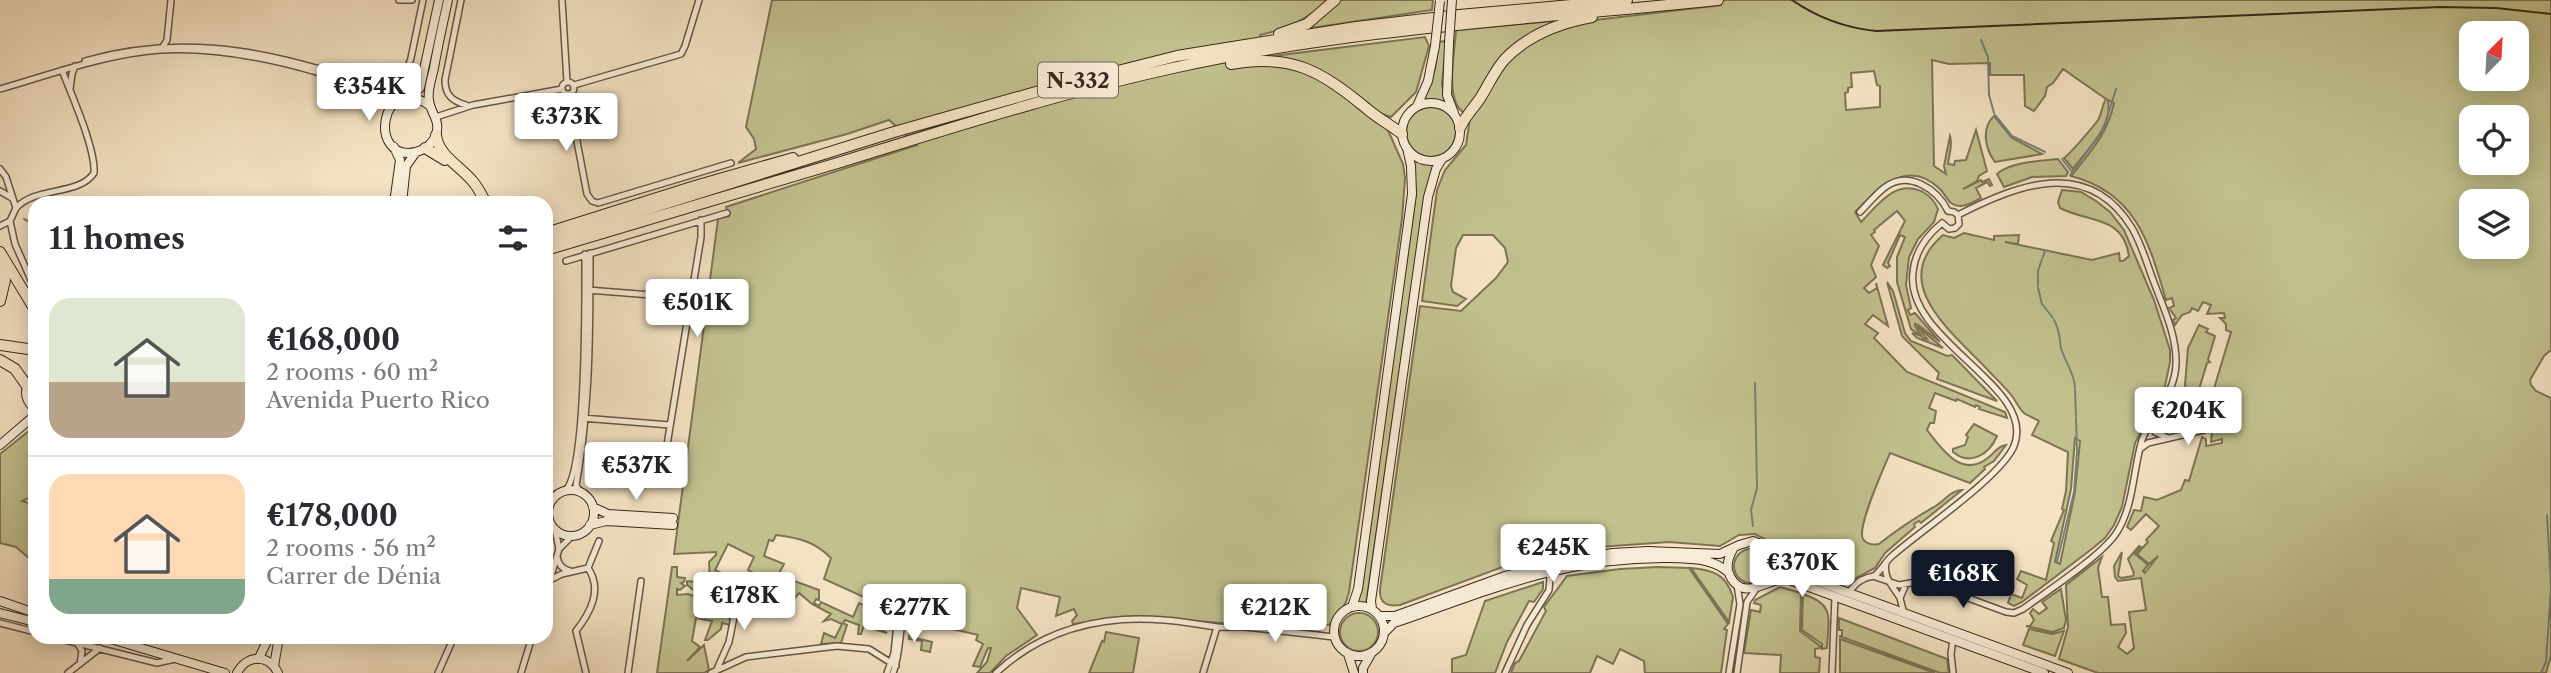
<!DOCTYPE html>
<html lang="en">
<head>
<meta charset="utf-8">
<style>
  :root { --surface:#fff; --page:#f7f7f7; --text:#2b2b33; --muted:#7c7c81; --line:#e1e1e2; --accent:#111827 }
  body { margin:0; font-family:"Libre Caslon Text",serif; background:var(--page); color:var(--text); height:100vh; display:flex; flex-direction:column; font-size:26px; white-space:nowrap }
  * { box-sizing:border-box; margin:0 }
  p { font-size:23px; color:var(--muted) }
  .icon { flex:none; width:38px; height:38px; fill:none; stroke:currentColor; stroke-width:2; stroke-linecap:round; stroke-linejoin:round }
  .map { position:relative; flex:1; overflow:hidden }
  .details { position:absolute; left:28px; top:196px; width:525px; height:448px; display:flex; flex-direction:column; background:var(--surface); border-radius:21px; box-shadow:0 4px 18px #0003 }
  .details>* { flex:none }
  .needle { width:46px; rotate:24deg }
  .tools { position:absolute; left:2459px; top:21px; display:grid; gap:14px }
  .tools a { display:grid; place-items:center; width:70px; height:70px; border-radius:14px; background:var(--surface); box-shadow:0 4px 18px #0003; font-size:35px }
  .price { position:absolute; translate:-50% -60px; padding:0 16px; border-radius:7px; background:#fff; color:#222; font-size:23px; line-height:46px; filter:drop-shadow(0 2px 4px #0008) }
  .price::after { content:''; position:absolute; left:50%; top:42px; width:21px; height:16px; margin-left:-10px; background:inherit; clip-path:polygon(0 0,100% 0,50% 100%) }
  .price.active { background:var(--accent); color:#fff }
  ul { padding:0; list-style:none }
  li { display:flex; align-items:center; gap:21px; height:175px; padding:0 21px }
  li+li { border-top:2px solid var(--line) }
  li span { display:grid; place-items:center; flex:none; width:196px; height:140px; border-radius:21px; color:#555 }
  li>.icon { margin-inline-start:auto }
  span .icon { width:84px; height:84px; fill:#fffc; stroke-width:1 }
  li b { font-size:30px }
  h2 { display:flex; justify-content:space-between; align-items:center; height:84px; padding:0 21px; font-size:30px }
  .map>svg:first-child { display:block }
  .green { fill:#c2c18e; stroke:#7d7455; stroke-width:2; fill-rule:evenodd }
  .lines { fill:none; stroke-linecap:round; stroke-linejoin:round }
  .stream { stroke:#748178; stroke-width:2 }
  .street-casing { stroke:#675646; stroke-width:8 }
  .secondary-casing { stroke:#38281c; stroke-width:10 }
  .highway-casing { stroke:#38281c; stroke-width:12 }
  .street { stroke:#f8ecd7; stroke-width:5 }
  .secondary { stroke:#f8ecd7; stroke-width:8 }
  .highway { stroke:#f4e2c2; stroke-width:10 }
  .tram { stroke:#38281c; stroke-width:2 }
  .secondary-bridge-casing { stroke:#38281c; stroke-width:10; stroke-linecap:butt }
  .secondary-bridge { stroke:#f8ecd7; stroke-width:8 }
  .labels { text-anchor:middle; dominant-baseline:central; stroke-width:5; stroke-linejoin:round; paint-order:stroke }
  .shield { fill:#f8ecd7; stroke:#726354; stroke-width:2 }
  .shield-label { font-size:21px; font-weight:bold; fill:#38281c }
</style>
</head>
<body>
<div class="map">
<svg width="2551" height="673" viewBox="0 0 2551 673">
  <rect width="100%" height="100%" fill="#f4e2c2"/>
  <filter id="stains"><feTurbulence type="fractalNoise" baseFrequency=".00286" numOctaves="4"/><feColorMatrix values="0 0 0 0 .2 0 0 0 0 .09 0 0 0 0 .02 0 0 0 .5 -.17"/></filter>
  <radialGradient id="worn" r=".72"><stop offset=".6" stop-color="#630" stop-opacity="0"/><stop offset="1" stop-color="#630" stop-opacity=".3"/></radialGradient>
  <path class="green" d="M772,0H1329C1305,20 1290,28 1260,35L1263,58L1319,77L1387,128L1403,164L1405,178L1402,219L1349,592L1346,602L1333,624L1296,629L1134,616L1073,624L1072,621L1077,615L1074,609L1056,616L1060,597L1021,588L1017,608L1037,635L1006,656L990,673H977L987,662L991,648H988L980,667L973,666L983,644L976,640L978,635L919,621L915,624L912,637L932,642L930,652L921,650L922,641L909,639L913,602L910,595H897L890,609L824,579L831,558C814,541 799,538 776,535L773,541L769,540L764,556L784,564L779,573L783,577L819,590V600L816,599L814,603L819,606L821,602L853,617L859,603L886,616L879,629L887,633L864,626L861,634H858L859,625L845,620L843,623L847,625L841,643L821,644L824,633L835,638L842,624L831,619L824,621L831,614L812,604L799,593L794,599L787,596L784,600L782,599L780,602L783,606L775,601H767L760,608L740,606L739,609L733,608L748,590L717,572L714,581H710L709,562L716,555V552L674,554L718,219L729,216L726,207L917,145L889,120L847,134L738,163L756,149L754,139L746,127ZM728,544L754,557L748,570L773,584L767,596L715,570Z
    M1337,0H1433L1432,10L1305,29Z
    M1721,0H2551V350L2544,356L2530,380L2531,385L2536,391L2551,398V656L2546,673H2098L2059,659L2068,627L2066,585L2102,557L2098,568L2102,597H2108L2111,625L2125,624L2126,633L2118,647L2127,654L2134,648L2129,612L2146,610L2141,578L2118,581L2115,577L2114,566L2122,552L2118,576L2121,578L2133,576L2134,573L2128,559L2139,546L2141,547L2135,554L2148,565L2143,571L2145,573L2158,556L2149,564L2137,554L2148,542L2146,540L2159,526L2146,514L2131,530L2127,527L2134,510L2141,511L2144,497L2157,500L2181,490L2185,480L2189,481L2202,437L2206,439V446L2222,443V439L2211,442L2212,431L2203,425L2231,332L2226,330V324L2220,318H2225L2224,313L2207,314L2211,305L2203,302L2198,311L2192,308L2190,312L2182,315L2175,325L2173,320L2176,318L2169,308L2174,306L2172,298L2166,300C2149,242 2136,193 2071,176C2091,151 2107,135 2114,103L2108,100C2113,127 2087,149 2073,169L2064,158C2069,155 2094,126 2098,120C2102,113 2102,105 2106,99L2063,69L2053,83L2047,87L2045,96L2034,111L2025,106L2024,75H1990V63L1949,64L1932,60L1934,166L1946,174L1944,166L1950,136C1953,145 1949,155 1948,164L1954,165L1955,161L1966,160L1976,130L1987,171L1979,176L1977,181L1963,189L1981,180L1982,182L1989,179L1992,185L1990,186L1987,182L1976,188L1981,198C1975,201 1968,206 1961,206C1949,207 1947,196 1940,189C1907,157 1879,188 1855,212L1861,222C1878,205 1896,178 1923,192C1930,196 1935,202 1938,209L1934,222L1918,239L1909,257L1906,285L1911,308L1908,310L1910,315L1915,313L1940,342L1918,325L1915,324V326L1923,338L1927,339L1917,326L1943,348L1917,338L1912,333L1922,336L1911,329L1897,282V257L1905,237L1900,235L1888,263L1890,266L1887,268L1883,265L1905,221L1897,211L1874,230L1875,232L1871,235L1879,246L1871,265L1876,277L1864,288L1869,293L1877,288L1876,283L1888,326L1873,315L1865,324L1878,333L1874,338L1907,372L2005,412L2007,418L1979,409L1980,407L1976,405L1975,407L1957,399L1956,401L1935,393L1929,408L1936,411L1934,423H1930L1927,430C1942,449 1962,480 1989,457C1995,452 1998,446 2006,445L1994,461L1984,467L1985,469L1970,483L1890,453C1884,468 1856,528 1863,539C1867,545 1873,545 1879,544C1897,530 1914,518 1934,507C1944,501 1952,490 1962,490L1921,523L1919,521L1914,524L1915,527L1885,553L1875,568L1847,583L1787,562L1775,544L1755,534L1739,535L1720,546L1669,542L1585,548L1584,544L1551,549L1400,605C1387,607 1379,603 1380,589L1420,306L1461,311L1496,278L1508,262L1505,248L1493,235H1463L1456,248L1451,286L1453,292L1466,299L1457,306L1422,301L1437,190L1445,170L1466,145L1470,118L1508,61L1534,39L1587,21L1721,5ZM2471,33H2516V79H2471ZM1874,71L1877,85L1880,86V107L1846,110L1845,93L1848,92V88L1852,87L1851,73ZM2471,117H2516V163H2471ZM2471,201H2516V247H2471Z
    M1554,21V23L1534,32L1464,113C1444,100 1455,52 1456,30Z
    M1425,37L1429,46L1416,92L1391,117L1379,113L1348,88L1273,58V56Z
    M1446,41L1442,84L1446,104L1439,101L1424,100L1435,69L1439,42Z
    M1406 132a25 25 0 1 1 50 0a25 25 0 1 1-50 0Z
    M1994,116L2012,138L2042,154L1995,162C1985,149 1981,128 1994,116Z
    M1413,159L1423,164H1435L1425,194L1366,605L1357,603L1416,194Z
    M2058,159L2068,172L2066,176L2032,177L2004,187L1997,174C2011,162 2039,161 2058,159Z
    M2062,190L2081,192L2096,201L2110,212L2124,230L2154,300L2170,350V362L2165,386L2135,443L2122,507L2114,525L2105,538L2093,548L2022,602L2014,606L2008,603L2011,594L2022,598L2027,585L2017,579L2021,571L2046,580L2054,543L2051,541L2064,510L2062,509L2066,491L2068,452L2032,435L2039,421C2034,418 2028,416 2024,413C2019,409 2016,401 2012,396C2004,386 1994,377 1986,368C1953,333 1887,283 1943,235L1954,238L1964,233L1994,240V236L2019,235L2018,244L2005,242L2092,260L2119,253L2120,261H2123L2129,256C2123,215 2089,223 2060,208L2058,202ZM2075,438L2080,441L2075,492L2060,564L2055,562L2071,489Z
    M1887,282L1893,291L1905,333L1911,341L1947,356L1952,355L1997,401L1937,379L1939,373L1902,336Z
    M2199,325L2208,329L2206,332L2215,336L2208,360L2210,362L2207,363L2197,396L2187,393L2185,385L2188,348Z
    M1974,424L1997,436C1989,455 1970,466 1953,452V449L1965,445L1968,437L1966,435Z
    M35,426V495L22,501L35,505V559H30L16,547L0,543V454Z
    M1734 566a17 17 0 1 1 34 0a17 17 0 1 1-34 0Z
    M672,567H677V577L685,578L684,582L681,583L685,586L680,590L677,589V595L688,594L693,596L695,591L687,585V581L697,582L710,593L706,602L702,600L700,605L720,611L730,619V625L722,623L721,629L708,640H705L712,621L696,618L692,641L700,647L687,661L704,645L709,670L704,673H657Z
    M1658,567L1689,568L1728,624L1724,629L1727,630L1721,673H1645L1644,661L1620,649L1613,664L1597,656L1590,673H1511L1515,663L1519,661L1546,611L1544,607L1567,576L1620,569Z
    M1691,568C1713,570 1726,574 1733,597L1729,622Z
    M1543,582V589L1534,602L1529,601L1507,642L1495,673H1452V659L1466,655L1485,601Z
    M1780,587L1801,593L1800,631L1820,646V648L1815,649V657L1820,658L1819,673H1780L1781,655L1744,653L1751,610L1760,612L1761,605L1754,603L1755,600Z
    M2061,589L2066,620L2064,628L2052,632L2026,626H2030L2034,620L2030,613L2033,609L2039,614L2047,608L2042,602Z
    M1803,594C1836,605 1828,618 1827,648L1822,649V644L1802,630Z
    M1340 632a19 19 0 1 1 38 0a19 19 0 1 1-38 0Z
    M1839,618L1947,659L1949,673H1940L1839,636H1842V630H1839Z
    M2029,629L2052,634L2064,631L2055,656L2023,645Z
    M1106,632L1139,638L1133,673H1089L1102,641L1104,642Z
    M1840,639L1935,673H1840Z"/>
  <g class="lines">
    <path class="stream" d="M1981,40L1988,57L1989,95L1994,113
      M1995,115L2012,136L2045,152
      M2062,159L2072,172
      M2070,175L2103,131L2116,89
      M24,219L35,225
      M2043,257L2045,251
      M2038,286V271L2042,259
      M2038,288L2042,304L2053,318
      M2054,320C2060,330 2059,338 2061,348C2065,362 2075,374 2075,388
      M2075,390L2076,416
      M2547,515L2551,585
      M1753,526L1751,510L1757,488L1755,383
      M2057,562L2074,492L2077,451L2076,418
      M1733,673L1736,647
      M2541,673L2546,662L2551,587"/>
    <g class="street-casing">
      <path id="street" d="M399,0H412
        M461,0L445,80C445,95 452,101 466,105
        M562,0L567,82
        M162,48L167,40L171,0
        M85,61C193,30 290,56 393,93L402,94
        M562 88a6 6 0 1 1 12 0a6 6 0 1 1-12 0Z
        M574,85L681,54L685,46L699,0
        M0,89C52,74 106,54 160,50C212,47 264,57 313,71C336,79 361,85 382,97L389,109
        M70,89L72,74L75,66
        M568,94L587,194L592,201L598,203L731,163
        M403,95L401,89L411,58L423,0
        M436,117L473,105L562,89
        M0,169L6,177L16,208L10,221L0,226
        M0,191L12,198
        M16,208C36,186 79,196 94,173C96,149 71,94 62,70
        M1860,212C1868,204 1875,195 1884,188C1908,169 1937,189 1948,211
        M10,221L15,244L35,289
        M1942,223L1949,229L1955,228L1959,224L1958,215L1954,212L1948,211
        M566,261L727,213
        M546,268L549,267
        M588,290L651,295
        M582,418L670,425
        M2151,423L2155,432L2168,438
        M2140,449L2148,443L2204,430
        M668,459L667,445L701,237V220
        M565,491C587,471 585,292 585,254
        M581,493L576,485C590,409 590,330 590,253
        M555,529L559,549
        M557,557C559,565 562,569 570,571
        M1886,563C1883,578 1893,586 1900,598
        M1873,576L1899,585L1922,581L2006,612L2014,613L2023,609C2046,592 2103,555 2117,532C2134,505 2133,470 2142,440C2152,413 2175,395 2176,364C2177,334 2162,305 2152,277C2146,261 2141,243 2132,228C2088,156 2017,185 1958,215
        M550,580L562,574L588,568L599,541
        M714 593a7 7 0 1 1 14 0a7 7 0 1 1-14 0Z
        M546,593L559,549L572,536
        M1848,593C1853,588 1857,581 1864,579C1867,577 1871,577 1874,576C1881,571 1885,562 1892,556C1920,531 2001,477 2014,446C2038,386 1904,341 1913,272C1915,251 1926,236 1942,223
        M715,597L717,604L731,612L734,617L729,642L717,669
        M1904,614L1900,598L1906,584
        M0,623L35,632
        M53,637L157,663L175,659
        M78,644L82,651L80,664
        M68,673L100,648
        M438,673L454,637
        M521,673L532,637
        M586,673L576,631C590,613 603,590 588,568
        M628,673L641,581
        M711,673L746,657L837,646L869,649L896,666
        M887,673L894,653L899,605
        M893,673C902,651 898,620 909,601L905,595L899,596L898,604L901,607L906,606
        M996,673C1043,629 1102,615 1164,620C1182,621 1200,625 1218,627C1226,628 1235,626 1244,627C1275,630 1305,634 1335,637
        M1203,673L1217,627
        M1505,673L1527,625L1549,590L1550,578L1548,571
        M1729,673L1740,604L1737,585
        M1737,673L1747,602L1756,589
        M1832,673L1835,596
        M1953,673L1951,654L1953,639"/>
    </g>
    <g class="secondary-casing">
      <path id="secondary" d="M1449,43L1447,95L1454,113
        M410,98L420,88L439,0
        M1402 132a29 29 0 1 1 58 0a29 29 0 1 1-58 0Z
        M430,106C381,69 366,163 416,152C425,150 433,143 436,135C441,120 430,113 429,100C427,90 432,78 434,68C438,45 443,23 448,0
        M1417,106L1428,81L1435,46
        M394,203L400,160L394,147
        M402,203L406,166L416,152
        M35,376C23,386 23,399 35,409
        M0,445L35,415
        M548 513a23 23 0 1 1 46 0a23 23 0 1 1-46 0Z
        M593,507L608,514L673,518
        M590,525L606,521L673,525
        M1733,549C1728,558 1725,567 1730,576C1744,603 1767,578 1787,579L2044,673
        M1769,581L1774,572L1772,554
        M0,601L35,613
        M1334 631a25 25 0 1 1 50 0a25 25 0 1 1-50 0Z
        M1352,607L1358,589L1412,194L1411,166L1407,148
        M1372,609L1371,601L1428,197L1436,169L1442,159
        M0,613L35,622
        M1379,616H1395L1505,576L1580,558L1613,553L1648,551L1720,554L1739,545L1753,541L1766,546L1789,571L2068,673
        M1385,632L1394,623L1403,620C1497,587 1570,556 1672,558C1692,559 1712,558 1728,572
        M104,637L225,673
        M1348,654L1354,673
        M259,658L269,637
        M274,666L279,637
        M237,673C247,654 269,654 278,673
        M1363,673V668L1371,654"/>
    </g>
    <g class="highway-casing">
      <path id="highway" d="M1279,34L1307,24L1335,0
        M1231,64C1291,53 1321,71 1366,108C1377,118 1391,125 1402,134
        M1460,128C1465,116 1474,108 1481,97C1489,84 1495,70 1505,59C1528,35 1559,23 1592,17
        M436,135C438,156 462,167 474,183C479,189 482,196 486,203
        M425,148L445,160
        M546,233L695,186L793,158
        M546,241L894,132L1043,90L1177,56L1356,27L1459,15L1627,0
        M546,250C644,220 743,192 841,162C951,128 1060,93 1173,68C1351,28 1536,19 1718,0
        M0,252L35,310
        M0,301L5,280L0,258
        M0,345L35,350
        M0,360L15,369L27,386"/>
    </g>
    <use href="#street" class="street"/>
    <use href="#secondary" class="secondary"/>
    <use href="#highway" class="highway"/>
    <path class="tram" d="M1792,0C1818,18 1845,28 1876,31L2440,7L2496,8L2551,14"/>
    <g class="secondary-bridge-casing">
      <path id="secondary-bridge" d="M1449,43L1452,0
        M1435,46L1440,1"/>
    </g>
    <use href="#secondary-bridge" class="secondary-bridge"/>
  </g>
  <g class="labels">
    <rect class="shield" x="1038" y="62.5" width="80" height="35" rx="5"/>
    <g class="shield-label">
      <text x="1078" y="80">N-332</text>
    </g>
  </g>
  <rect width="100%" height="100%" filter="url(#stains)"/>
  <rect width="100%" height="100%" fill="url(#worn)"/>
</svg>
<div class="tools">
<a><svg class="needle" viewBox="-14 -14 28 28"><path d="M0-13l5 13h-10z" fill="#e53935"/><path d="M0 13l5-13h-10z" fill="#7c7c81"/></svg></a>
<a><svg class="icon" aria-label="locate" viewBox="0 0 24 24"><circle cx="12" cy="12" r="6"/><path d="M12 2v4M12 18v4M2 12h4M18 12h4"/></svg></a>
<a><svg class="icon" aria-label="layers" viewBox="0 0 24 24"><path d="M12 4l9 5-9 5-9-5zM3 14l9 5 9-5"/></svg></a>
</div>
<b class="price" style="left:369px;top:123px">€354K</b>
<b class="price" style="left:566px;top:153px">€373K</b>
<b class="price" style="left:697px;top:339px">€501K</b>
<b class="price" style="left:2188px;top:447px">€204K</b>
<b class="price" style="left:636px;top:502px">€537K</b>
<b class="price" style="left:1553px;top:584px">€245K</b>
<b class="price" style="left:1802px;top:599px">€370K</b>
<b class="price active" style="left:1963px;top:610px">€168K</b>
<b class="price" style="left:744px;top:632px">€178K</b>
<b class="price" style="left:914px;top:644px">€277K</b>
<b class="price" style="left:1275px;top:644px">€212K</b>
<section class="details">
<h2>11 homes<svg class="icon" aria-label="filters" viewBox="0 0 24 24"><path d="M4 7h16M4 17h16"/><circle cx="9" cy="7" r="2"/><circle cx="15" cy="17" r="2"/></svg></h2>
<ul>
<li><span style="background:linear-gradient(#dfe7d0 60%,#b9a48a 0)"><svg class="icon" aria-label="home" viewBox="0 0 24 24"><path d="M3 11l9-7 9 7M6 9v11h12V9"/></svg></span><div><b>€168,000</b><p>2 rooms · 60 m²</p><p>Avenida Puerto Rico</p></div></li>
<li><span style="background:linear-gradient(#ffd9b3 75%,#7fa58c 0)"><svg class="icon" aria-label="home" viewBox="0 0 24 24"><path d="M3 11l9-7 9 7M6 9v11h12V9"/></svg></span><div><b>€178,000</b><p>2 rooms · 56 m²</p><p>Carrer de Dénia</p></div></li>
</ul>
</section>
</div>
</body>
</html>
